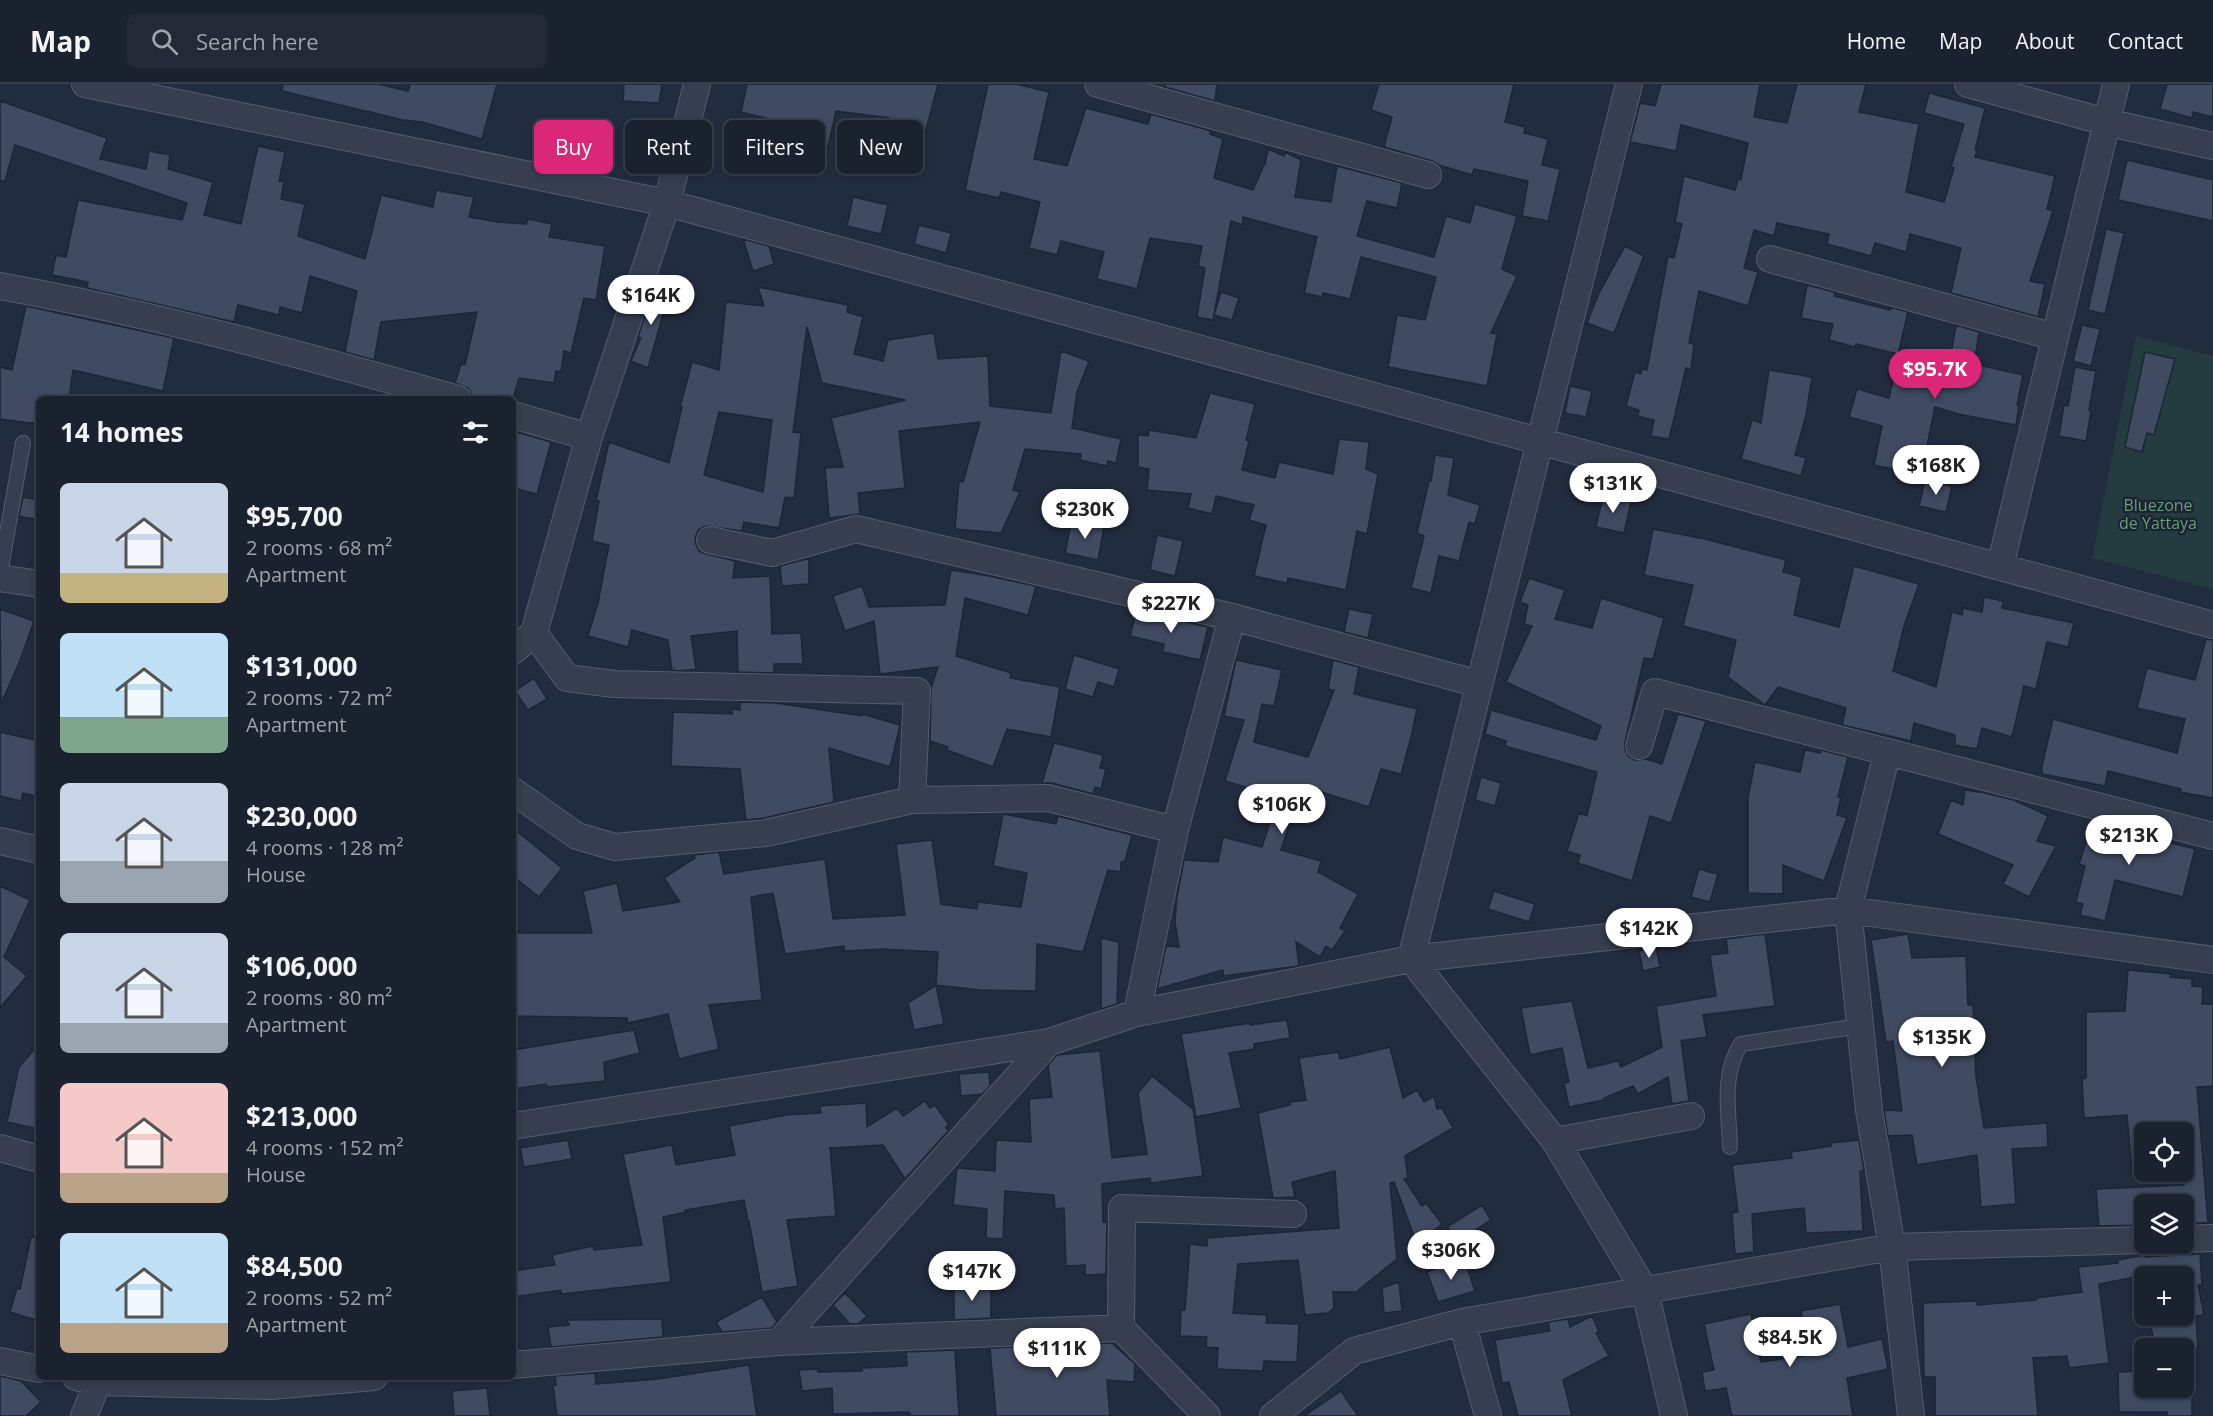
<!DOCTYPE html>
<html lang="en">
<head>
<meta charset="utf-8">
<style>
  :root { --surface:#1a212f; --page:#232937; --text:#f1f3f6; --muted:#9fa3aa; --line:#383e4b; --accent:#db2777 }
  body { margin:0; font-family:"Open Sans",sans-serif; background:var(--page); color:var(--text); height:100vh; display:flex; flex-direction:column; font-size:22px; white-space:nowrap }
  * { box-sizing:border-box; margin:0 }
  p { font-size:20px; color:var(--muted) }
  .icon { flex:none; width:33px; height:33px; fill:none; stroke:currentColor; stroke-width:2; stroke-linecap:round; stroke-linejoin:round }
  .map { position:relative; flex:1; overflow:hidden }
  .side { position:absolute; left:36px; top:312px; width:480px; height:984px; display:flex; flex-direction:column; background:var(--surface); border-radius:9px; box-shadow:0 3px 9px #0003,0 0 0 2px var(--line) }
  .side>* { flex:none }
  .hud { position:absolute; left:534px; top:36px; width:570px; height:54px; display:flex; gap:12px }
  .buttons { position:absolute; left:2134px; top:1038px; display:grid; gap:12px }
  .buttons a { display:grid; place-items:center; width:60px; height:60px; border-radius:9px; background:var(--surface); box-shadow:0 3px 9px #0003,0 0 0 2px var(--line); font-size:30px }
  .price { position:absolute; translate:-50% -51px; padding:0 14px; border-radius:21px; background:#fff; color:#222; font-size:20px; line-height:39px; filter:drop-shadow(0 2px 3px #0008) }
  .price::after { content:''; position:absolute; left:50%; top:36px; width:18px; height:14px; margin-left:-9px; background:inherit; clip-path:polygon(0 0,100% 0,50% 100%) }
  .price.current { background:var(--accent); color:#fff }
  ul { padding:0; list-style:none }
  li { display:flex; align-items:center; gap:18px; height:150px; padding:0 24px }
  li span { display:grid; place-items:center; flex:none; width:168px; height:120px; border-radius:9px; color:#555 }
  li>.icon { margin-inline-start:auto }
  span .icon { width:72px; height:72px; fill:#fffc; stroke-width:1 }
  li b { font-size:26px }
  h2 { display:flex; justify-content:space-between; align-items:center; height:72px; padding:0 24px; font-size:26px }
  .tag { padding:0 21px; border-radius:9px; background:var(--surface); box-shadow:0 3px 9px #0003,0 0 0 2px var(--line); font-size:21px; line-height:54px }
  .tag.current { background:var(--accent); color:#fff }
  header { display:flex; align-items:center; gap:36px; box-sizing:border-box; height:84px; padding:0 30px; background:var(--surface); border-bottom:2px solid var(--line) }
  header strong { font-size:28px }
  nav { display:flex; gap:33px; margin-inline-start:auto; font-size:21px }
  .search { width:420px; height:54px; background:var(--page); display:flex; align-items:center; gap:15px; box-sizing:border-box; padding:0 21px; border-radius:9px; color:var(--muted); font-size:22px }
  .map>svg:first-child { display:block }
  .green { fill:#243b40 }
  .building { fill:#404b62; stroke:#1d2536; stroke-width:1.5; fill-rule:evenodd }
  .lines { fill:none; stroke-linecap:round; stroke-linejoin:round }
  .service-casing { stroke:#545c6d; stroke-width:16 }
  .minor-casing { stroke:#545c6d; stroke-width:28 }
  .service { stroke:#363e4f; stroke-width:14 }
  .minor { stroke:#363e4f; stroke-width:26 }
  .labels { text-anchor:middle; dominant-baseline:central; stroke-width:4.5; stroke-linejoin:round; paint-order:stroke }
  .park-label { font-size:16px; fill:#679d78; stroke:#1b2334 }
</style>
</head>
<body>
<header>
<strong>Map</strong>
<div class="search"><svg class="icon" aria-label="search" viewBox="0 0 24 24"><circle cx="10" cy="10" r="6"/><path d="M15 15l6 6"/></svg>Search here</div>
<nav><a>Home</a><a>Map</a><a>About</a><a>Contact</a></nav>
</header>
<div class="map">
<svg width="2213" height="1332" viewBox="0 0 2213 1332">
  <rect width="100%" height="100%" fill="#222c3f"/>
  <path class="green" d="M2136,252L2213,272V505L2092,474Z"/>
  <path class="building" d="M283,0H378L408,7L410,0H497L482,55L422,38L403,36L282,7Z
    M624,0H662L659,19L623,17Z
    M747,0H938L923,57L886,50L889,34L836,27L823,85L772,74L780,38L741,28Z
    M988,0H1016L1049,8L1034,75L1067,82L1086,24L1148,40L1151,30L1211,47L1210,50L1223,55L1214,94L1253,106L1264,81H1265L1268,65L1284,72L1285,68L1301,76L1295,113L1331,118L1337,82L1402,99L1397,124L1367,117L1357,152L1434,173L1446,132L1470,139L1475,120L1517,132L1502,185L1517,192L1491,249L1497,250L1487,302L1388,283L1397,231L1425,236L1436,193L1361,173L1350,215L1323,209L1322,213L1304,209L1317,153L1243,133V141L1231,137L1213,236L1197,233L1205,184L1198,182L1202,162L1150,154L1137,205L1097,195L1104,168L1061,157L1057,171L1029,164L1040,118L1001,108L999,114L965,106Z
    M1166,0H1217L1215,17L1165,3Z
    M1379,0H1514L1505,38L1525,43L1524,49L1548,55L1542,81L1560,85L1548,137L1522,132L1528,97L1474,85L1472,91L1439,81L1432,77L1384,63L1392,33L1371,26Z
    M1661,0H1760L1754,33L1787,39L1797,0H1866L1859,28L1919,40L1906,108L1944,118L1954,84L1951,83L1964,40L1924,29L1929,9L1985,24L1975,66L1977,67L1975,73L2055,92L2047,125L2053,127L2030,197L2045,200L2038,233L1951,209L1961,164L1910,150L1906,168L1875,159L1871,172L1827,160L1829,150L1777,139L1774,152L1754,146L1744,184L1758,188L1748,222L1699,207L1689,259L1694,260L1691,285L1686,284L1669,355L1651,352L1654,336L1638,332L1639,326L1626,322L1635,288L1641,290L1642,285L1647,286L1668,172L1674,174L1682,140L1675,138L1684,92L1735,106L1738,95L1741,96L1748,59L1681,41L1676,67L1630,58L1640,19L1655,22Z
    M2167,0H2213V33L2193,28L2192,34L2160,25Z
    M0,17L107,54L100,75L146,85L149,67L170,71L168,85L213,98L204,131L241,140L258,62L285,68L279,97L284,98L281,115L305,120L298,152L365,175L381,111L433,123L436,106L474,113L469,133L498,138L526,140L528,135L552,140L549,153L605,162L596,216L584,214L571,269L564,267L561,288L556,287L554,299L519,294L513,315H485L472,311L468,304L455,299L461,280L465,281L477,228L381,238L374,276L345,268L357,207L310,192L302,229L280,223L279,231L238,221L234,238L87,204L88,198L52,191L56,171L66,173L78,116L182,136L187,119L15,61L5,97L0,96Z
    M2127,76L2213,96V137L2118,116Z
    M853,113L888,121L881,150L847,142Z
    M919,141L951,149L946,169L914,160Z
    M2106,145L2124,149L2105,230L2088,226Z
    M743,155L769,162L774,180L753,187Z
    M1625,162L1644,172L1614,249L1587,239L1599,209Z
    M655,201L670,205L648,284L631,277L641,254L638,253Z
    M1807,201L1835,208L1834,212L1890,226V223L1908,228L1898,270L1856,260L1855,263L1829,256L1833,240L1801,234Z
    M758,203L848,221L847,228L863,233L854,270L883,277L888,256L934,249L938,275L988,272L990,322L1051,329L1061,267L1089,277L1077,308L1072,344L1121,355L1116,379L1108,377L1107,382L1080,376L1081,370L1025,365L1013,406L1020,408L1001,449L955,445L959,397L963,398L980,338L899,347L905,404L858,409L860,430L829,434L825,384L843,383L831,334L906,316L822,299L807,243L793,348L801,349L794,414L785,413L779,444L744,438L742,447L706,442L698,446L695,454L696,461L700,468L735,477L733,494L770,492L772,550L801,549L803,580H774V589L738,588L737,547L691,552L696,585L681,587L672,586L668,556L632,546L628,563L588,552L598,519L609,461L592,457L599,417H596L609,358L669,379L682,323H680L692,278L719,286L726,218L764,222ZM719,328L772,336L763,408L704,391Z
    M1221,208L1239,214L1232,236L1214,231Z
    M26,222L174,254L163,307L73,286L69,315H39V340L0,335V283L12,286Z
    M1956,241L1979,248L1974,280L2023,291L2017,321H2019L2016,341L1958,330L1935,323L1921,391L1874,381L1882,342L1849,333L1857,305L1889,314L1901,264L1950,276Z
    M2082,241L2100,245L2091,282L2073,277Z
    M2145,268L2175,275L2154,351L2147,349L2142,368L2125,363Z
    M2075,283L2096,287L2089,326H2091L2086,357L2059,352L2064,321L2068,322Z
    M1769,286L1812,293L1806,331L1795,371L1806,374L1801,392L1741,375L1752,336L1761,339Z
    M1570,302L1592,307L1586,333L1565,329Z
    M1210,309L1255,320L1246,356L1249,357L1242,386L1275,394L1279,378L1333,390L1339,355L1369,358L1366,385L1378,390L1367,450L1357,447L1346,506L1288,494L1287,499L1254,492L1266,441L1249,436L1254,421L1216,412L1212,430L1188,424L1191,410L1147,406L1149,385L1138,383V351L1148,352L1149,346L1196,354Z
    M513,347L551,358L537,410L513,404Z
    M1435,371L1454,374L1448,411L1480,421L1475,440L1469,438L1459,477L1439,472L1431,509L1411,504L1424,452L1417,449L1429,397H1431Z
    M1925,396L1952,402L1946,428L1919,422Z
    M1603,412L1631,418L1624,449L1596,443Z
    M23,413L39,416V436L19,432Z
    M1072,435L1104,442L1098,476L1065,469Z
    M1653,445L1705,455L1786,476L1783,488L1802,493L1794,531L1839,543L1854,482L1919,500L1904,542L1893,587L1936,603L1952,528L1962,531L1963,524L1982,528L1984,513L2003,517L2002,524L2074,539L2068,563L2047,558L2036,605L2024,602L2012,653L1982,644L1977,665L1955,661V651L1914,639L1911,657L1842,641L1846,624L1778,603L1765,621L1728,593L1736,556L1683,542L1693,501L1644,491Z
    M1157,451L1183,457L1175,492L1150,486Z
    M809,474V500L782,502L780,482Z
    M951,486L989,492L1036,502L1028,531L965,514L956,572L1011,589L1010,594L1060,603L1051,653L1007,645L993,683L947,666L948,663L930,657L931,604L938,583L880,590L874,537L845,547L833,512L862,502L869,523L945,521Z
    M1529,494L1565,506L1555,535L1592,544L1601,514L1664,534L1653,575L1644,574L1625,658V666L1629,673L1635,676L1646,675L1662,680L1678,630L1706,637L1671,739L1650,732L1632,797L1578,779L1580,771L1567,767L1579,729L1587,732L1597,688L1505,662L1506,657L1485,650L1491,626L1596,656L1601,642L1506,598L1532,542L1524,540L1528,521L1520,518Z
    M0,525L34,537L19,579L1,620Z
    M1349,525L1373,530L1368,554L1344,548Z
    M1137,526L1208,543L1200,576L1163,568L1164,560L1130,552Z
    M2206,555L2213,556V714L2180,708L2181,705L2108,687L2105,702L2042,690V682L2053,635L2177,669L2185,635L2137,624L2147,584L2195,596Z
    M1074,571L1119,585L1114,603L1098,598L1093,613L1065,605Z
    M1236,576L1282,586L1274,622L1262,620L1254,658L1308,673L1334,606L1328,605L1333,576L1359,583L1354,610L1417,625L1411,653L1401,690L1381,685L1369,723L1302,702L1281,766L1321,777L1318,788L1358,810L1340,844L1345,847L1332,866L1326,862L1320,873L1296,858L1299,882L1223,892V886L1157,905L1166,862L1179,863L1175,838L1177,812L1184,776L1218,778L1223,753L1262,763L1278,713L1225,697L1244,636L1224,632Z
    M534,594L547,615L528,626L515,607Z
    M740,618L776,619L862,632V630L900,641L890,683L829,664L834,718L764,734L746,736L740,685L671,682L673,628L732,630V625L740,626Z
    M0,648L39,657V713L23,709L21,717L0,712Z
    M1054,659L1103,671L1100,684L1106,685L1101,705L1095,703L1093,710L1052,699H1042Z
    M1805,666L1820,669L1821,666L1848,673L1838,713H1841L1837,731L1847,734L1824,797L1783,781V810L1748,809V713L1755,678L1800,688Z
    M1481,693L1501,699L1495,722L1475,716Z
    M1965,706L1985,709L2014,716L2048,732L2037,757L2056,762L2029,813L2003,800L2013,781L1938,750L1951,716L1963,721Z
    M1003,730L1056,740L1058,732L1132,751L1125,777L1121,778V788L1108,786L1083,868L1037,860L1036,907L980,906L936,901L944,940L914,946L908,919L936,901L938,868L883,865L844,867V862L785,870L773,809L751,813L762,916L709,921L719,965L679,975L668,930L628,939L627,934L513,932V849H592L583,807L617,799L623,827L680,818L664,794L695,774L694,771L719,768L724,790L825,775L833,835L905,831L896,760L932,756L941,820L977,825L978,818L1021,823L1027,789L993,782Z
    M2093,736L2128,745L2127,748L2195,765L2183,813L2115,796L2105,837L2080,831L2083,820L2076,818L2085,782L2079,780Z
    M513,744L562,784L539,813L513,792Z
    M1699,785L1718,790L1710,818L1691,813Z
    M0,802L30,816L4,873L27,892L0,924Z
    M1494,807L1535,820L1529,838L1488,825Z
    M1765,850L1775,922L1703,931L1707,953L1681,957L1689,1017L1672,1020L1668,993L1638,1010L1633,1002L1604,1014V1016L1569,1023L1564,999L1569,998L1562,964L1530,971L1521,924L1572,917L1588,984L1618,977L1621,983L1662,963L1656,922L1716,912L1710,871L1728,869L1726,855Z
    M1908,850L1912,874L1966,872L1968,921H1973L1976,992L1984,1044L2047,1039L2048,1063L2012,1065L2016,1120L1981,1123L1977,1071L1917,1081L1912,1051L1888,1052L1884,1026L1902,1027L1893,957L1886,958L1871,856Z
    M1101,854L1119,858L1117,920L1101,925Z
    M1656,864L1660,883L1643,887L1639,867Z
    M2128,886L2171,890L2170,893L2192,895V902L2203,903L2202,920H2213V1002L2197,1003L2208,1139H2184V1120H2145V1141L2099,1142L2096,1105L2184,1101V1048H2145V1085L2132,1086L2127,1031L2084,1034L2082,995L2086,994V928L2125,927Z
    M1287,936L1290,954L1254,960V965L1229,969L1241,1024L1196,1033L1181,950L1250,939V941Z
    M634,946L640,969L604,978L605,997L547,1003L546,1000L513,1005V966Z
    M39,960V1045L7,1038L19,983Z
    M1390,963L1403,1014L1417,1006L1424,1018L1434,1012L1437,1025L1442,1024L1453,1044L1405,1072L1408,1094L1404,1095L1422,1122L1426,1119L1442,1140L1417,1160L1394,1098L1390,1099L1397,1175L1356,1208H1333L1334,1224L1328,1229L1305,1231L1298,1176L1238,1180L1233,1229L1267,1231L1266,1239L1299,1240L1297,1278L1264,1277L1263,1287L1217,1285L1218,1264L1206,1263L1207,1253L1180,1252L1181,1226H1185L1190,1160L1207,1162V1154L1339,1144L1335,1087L1292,1098L1295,1113L1273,1114L1258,1029L1290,1021V1018L1306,1016L1299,974L1338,968L1340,975Z
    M1100,967L1112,1074L1147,1070L1138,1009L1152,992L1193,1025L1203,1092L1151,1099L1150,1094L1102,1100L1103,1138H1107L1106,1190L1085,1191V1181L1066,1182L1064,1124L1055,1125L1054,1111L1005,1107L1003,1155L986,1154L987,1125L953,1121L957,1084L995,1087L996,1056L1031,1058L1029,1015L1052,1013L1048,981L1057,971Z
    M989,988L990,1002L982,1010L961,1012L959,990Z
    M925,1017L930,1024L935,1021L949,1041L946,1043L948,1047L905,1095L883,1061L830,1064L836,1132L787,1136L798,1202L762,1208L749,1137H748L744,1116L685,1126L686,1128L663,1133L671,1198L561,1210V1206L513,1213V1187L555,1181L552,1171L593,1162L594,1166L642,1161L623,1070L672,1061L676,1081L735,1071L729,1042L786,1031L821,1029L820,1022L866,1019L867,1043L897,1024L903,1032Z
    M568,1056L572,1075L524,1083L520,1064Z
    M1859,1056L1864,1087H1860L1863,1147L1806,1149L1804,1124L1752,1130L1754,1168L1735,1170L1732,1129L1738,1128L1732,1081L1792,1074L1791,1068L1831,1062V1059Z
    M1482,1121L1491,1136L1457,1158L1447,1143Z
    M31,1153L39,1154V1237L10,1228L17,1204L20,1205Z
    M2200,1170L2202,1201H2198L2204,1231L2196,1232L2198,1264H2156L2148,1232H2184V1192H2140L2099,1200L2109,1279L2069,1284L2067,1272L2033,1274L2038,1332H1935V1293H1924L1923,1219L1977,1217V1221L2036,1216V1214L2082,1208L2078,1183L2118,1179V1176L2145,1171V1173Z
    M1464,1174L1475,1207L1438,1218L1427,1188Z
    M1399,1198L1402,1227L1384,1229L1382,1204Z
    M954,1201H991V1234L954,1236Z
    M845,1209L867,1232L858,1240H850L833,1221Z
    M762,1213L777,1238L772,1244L722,1248L716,1238Z
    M1840,1220L1848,1263L1882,1255L1888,1285L1847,1294L1853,1332H1732L1726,1304L1705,1307L1702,1288L1714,1286L1704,1240L1751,1230L1761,1278L1808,1271L1801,1227Z
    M1592,1232L1599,1248L1596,1249L1609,1272L1563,1296L1572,1332H1518L1509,1298L1502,1299L1495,1256L1550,1247L1548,1238L1568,1235L1570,1243Z
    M662,1235L663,1253L551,1263L548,1243L569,1241L567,1236Z
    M1112,1259L1135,1280L1134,1298L1107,1296L1110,1332H996L990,1264Z
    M955,1266L959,1332H911L909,1328L833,1330L832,1304L802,1307L799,1286L818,1285V1288L862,1287V1284L907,1282L906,1268Z
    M749,1281L757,1332H557L553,1301H556L555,1292L595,1289L596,1300L658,1295Z
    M2145,1287V1304H2192V1332H2167V1328H2119L2118,1288Z
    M0,1292L21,1297L41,1318L26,1332H0Z
    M487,1304L490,1332H454L452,1307Z
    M1341,1307L1358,1332H1304Z"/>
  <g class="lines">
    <g class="service-casing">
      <path id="service" d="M0,489L23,359
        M1730,1063C1729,1029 1721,990 1741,960L1860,942"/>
    </g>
    <g class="minor-casing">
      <path id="minor" d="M85,0L667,119L2213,541
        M1098,0L1428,91
        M1629,0L1411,875L1555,1057L1645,1207L1674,1332
        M1968,0L2106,38L2213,62
        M1770,175L2055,253
        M0,202C154,230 307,272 458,315
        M513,331L589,353
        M710,456L772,469L856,445L1232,533L1479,600
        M2000,483L2116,0
        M0,494L39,500
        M534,549L567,594L614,600L917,607L912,716
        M513,567L534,549L589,353L667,119L697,0
        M1639,662L1655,608L2213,752
        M1887,669L1848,826L1869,1026L1892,1163L1911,1332
        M513,707L577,752L615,763L766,749L912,716L1048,714L1175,746
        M0,757L39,766
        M1137,929L1175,746L1232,533
        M513,1042L1049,958L1137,929L1411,875L1848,826L2213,876
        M1555,1057L1691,1032
        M0,1064L39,1075
        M2184,1155L2213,1154
        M1462,1238L1488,1332
        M1121,1244L1122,1124L1293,1130
        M779,1258L1121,1244L1207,1332
        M0,1277L39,1285
        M513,1281L779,1258L1049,958
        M76,1293L98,1298L271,1302L374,1293
        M84,1332L100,1293
        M1273,1332L1354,1267L1462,1238L1892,1163L2145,1156"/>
    </g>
    <use href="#service" class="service"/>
    <use href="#minor" class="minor"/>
  </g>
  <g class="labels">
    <g class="park-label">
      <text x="2158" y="421">Bluezone<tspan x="2158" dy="18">de Yattaya</tspan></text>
    </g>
  </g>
</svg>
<div class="buttons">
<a><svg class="icon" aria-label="locate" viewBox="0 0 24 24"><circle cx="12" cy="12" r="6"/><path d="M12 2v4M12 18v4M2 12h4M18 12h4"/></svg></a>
<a><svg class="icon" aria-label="layers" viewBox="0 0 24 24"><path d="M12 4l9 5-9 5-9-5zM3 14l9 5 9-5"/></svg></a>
<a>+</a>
<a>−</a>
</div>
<b class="price" style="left:651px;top:242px">$164K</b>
<b class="price current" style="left:1935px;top:316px">$95.7K</b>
<b class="price" style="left:1936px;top:412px">$168K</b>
<b class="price" style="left:1613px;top:430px">$131K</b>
<b class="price" style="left:1085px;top:456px">$230K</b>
<b class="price" style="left:1171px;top:550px">$227K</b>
<b class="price" style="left:1282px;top:751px">$106K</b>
<b class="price" style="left:2129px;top:782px">$213K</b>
<b class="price" style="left:1649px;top:875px">$142K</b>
<b class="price" style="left:1942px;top:984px">$135K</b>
<b class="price" style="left:1451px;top:1197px">$306K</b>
<b class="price" style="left:972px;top:1218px">$147K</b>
<b class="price" style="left:1790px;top:1284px">$84.5K</b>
<b class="price" style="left:1057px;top:1295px">$111K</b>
<div class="hud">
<a class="tag current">Buy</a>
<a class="tag">Rent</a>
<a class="tag">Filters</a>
<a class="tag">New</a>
</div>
<section class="side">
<h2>14 homes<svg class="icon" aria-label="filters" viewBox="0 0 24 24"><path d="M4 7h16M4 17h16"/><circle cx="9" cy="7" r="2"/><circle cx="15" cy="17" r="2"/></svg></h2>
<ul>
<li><span style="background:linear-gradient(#c9d6e8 75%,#c2b280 0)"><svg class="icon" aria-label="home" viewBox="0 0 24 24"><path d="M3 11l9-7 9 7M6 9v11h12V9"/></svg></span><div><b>$95,700</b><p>2 rooms · 68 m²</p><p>Apartment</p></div></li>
<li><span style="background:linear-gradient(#bfe0f5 70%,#7fa58c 0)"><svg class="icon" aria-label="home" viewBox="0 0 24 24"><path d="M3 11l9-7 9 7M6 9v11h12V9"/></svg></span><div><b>$131,000</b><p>2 rooms · 72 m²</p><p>Apartment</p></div></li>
<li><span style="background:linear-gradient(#c9d6e8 65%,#9aa5b1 0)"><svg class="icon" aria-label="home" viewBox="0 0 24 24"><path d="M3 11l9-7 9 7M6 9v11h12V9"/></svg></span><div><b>$230,000</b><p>4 rooms · 128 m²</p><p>House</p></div></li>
<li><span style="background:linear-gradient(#c9d6e8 75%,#9aa5b1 0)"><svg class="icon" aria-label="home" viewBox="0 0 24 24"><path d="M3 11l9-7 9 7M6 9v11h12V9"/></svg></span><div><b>$106,000</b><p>2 rooms · 80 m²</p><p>Apartment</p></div></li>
<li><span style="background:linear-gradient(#f6c9c9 75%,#b9a48a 0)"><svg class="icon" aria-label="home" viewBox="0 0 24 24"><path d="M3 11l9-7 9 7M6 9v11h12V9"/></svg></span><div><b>$213,000</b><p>4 rooms · 152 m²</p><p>House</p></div></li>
<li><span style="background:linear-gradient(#bfe0f5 75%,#b9a48a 0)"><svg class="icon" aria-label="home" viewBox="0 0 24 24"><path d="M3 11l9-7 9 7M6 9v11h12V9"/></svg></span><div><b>$84,500</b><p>2 rooms · 52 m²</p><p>Apartment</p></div></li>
</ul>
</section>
</div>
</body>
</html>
